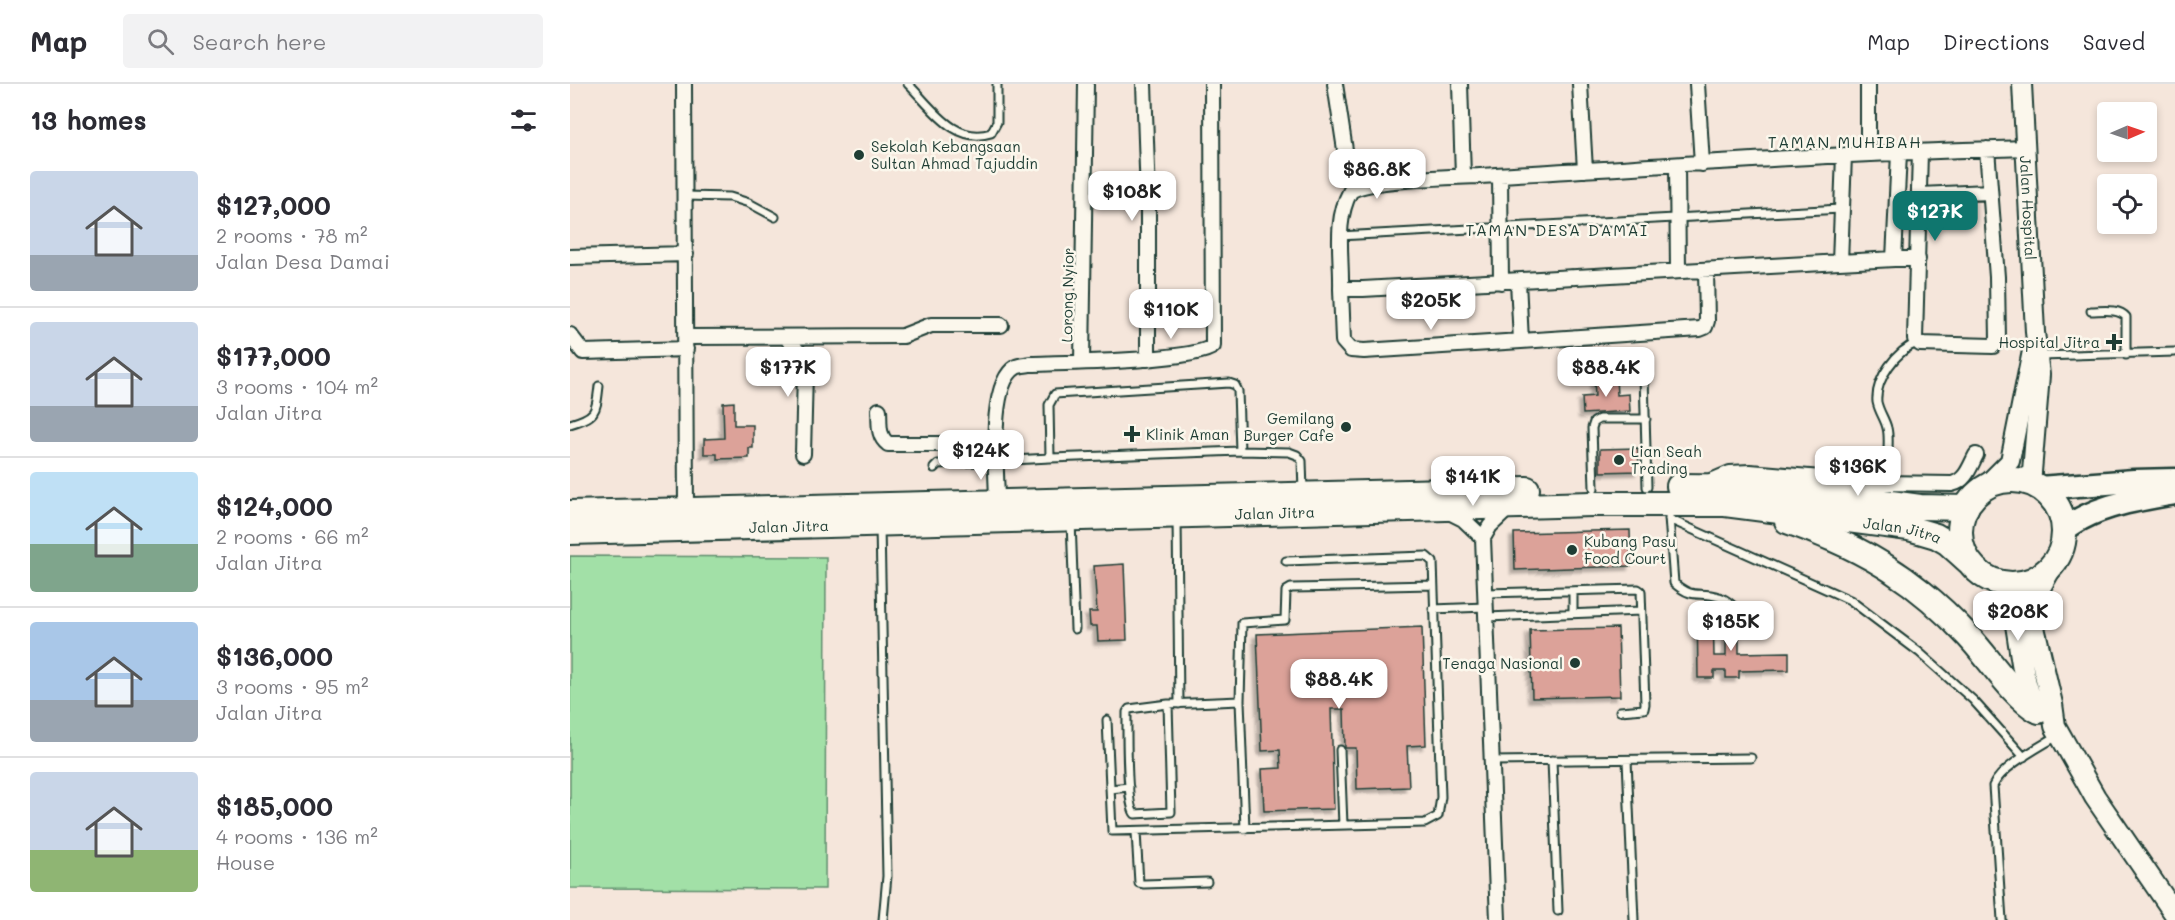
<!DOCTYPE html>
<html lang="en">
<head>
<meta charset="utf-8">
<style>
  :root { --surface:#fff; --page:#f2f2f3; --text:#2b2b33; --muted:#7c7c81; --line:#e1e1e2; --accent:#0f766e }
  body { margin:0; font-family:Mali,sans-serif; background:var(--page); color:var(--text); height:100vh; display:flex; flex-direction:column; font-size:22px; white-space:nowrap }
  * { box-sizing:border-box; margin:0 }
  p { font-size:20px; color:var(--muted) }
  .icon { flex:none; width:33px; height:33px; fill:none; stroke:currentColor; stroke-width:2; stroke-linecap:round; stroke-linejoin:round }
  .map { position:relative; flex:1; overflow:hidden }
  .sheet { display:flex; flex-direction:column; background:var(--surface); width:570px }
  .sheet>* { flex:none }
  .needle { width:39px; rotate:88deg }
  .controls { position:absolute; left:1527px; top:18px; display:grid; gap:12px }
  .controls a { display:grid; place-items:center; width:60px; height:60px; border-radius:6px; background:var(--surface); box-shadow:0 3px 9px #0003; font-size:30px }
  .price { position:absolute; translate:-50% -51px; padding:0 14px; border-radius:12px; background:#fff; color:#222; font-size:20px; line-height:39px; filter:drop-shadow(0 2px 3px #0008) }
  .price::after { content:''; position:absolute; left:50%; top:36px; width:18px; height:14px; margin-left:-9px; background:inherit; clip-path:polygon(0 0,100% 0,50% 100%) }
  .price.current { background:var(--accent); color:#fff }
  ul { padding:0; list-style:none }
  li { display:flex; align-items:center; gap:18px; height:150px; padding:0 30px }
  li+li { border-top:2px solid var(--line) }
  li span { display:grid; place-items:center; flex:none; width:168px; height:120px; border-radius:6px; color:#555 }
  li>.icon { margin-inline-start:auto }
  span .icon { width:72px; height:72px; fill:#fffc; stroke-width:1 }
  li b { font-size:26px }
  h2 { display:flex; justify-content:space-between; align-items:center; height:72px; padding:0 30px; font-size:26px }
  header { display:flex; align-items:center; gap:36px; box-sizing:border-box; height:84px; padding:0 30px; background:var(--surface); border-bottom:2px solid var(--line) }
  header strong { font-size:28px }
  nav { display:flex; gap:33px; margin-inline-start:auto; font-size:21px }
  .search { width:420px; height:54px; background:var(--page); display:flex; align-items:center; gap:15px; box-sizing:border-box; padding:0 21px; border-radius:6px; color:var(--muted); font-size:22px }
  main { display:flex; flex:1; min-height:0 }
  .map>svg:first-child { display:block }
  .green { fill:#a2e0a7; stroke:#608e6e; stroke-width:1.5 }
  .building { fill:#dca299; stroke:#1f3d34; stroke-width:1.5; filter:url(#shadow) }
  .lines { fill:none; stroke-linecap:round; stroke-linejoin:round }
  .service-casing { stroke:#1f3d34; stroke-width:11 }
  .minor-casing { stroke:#1f3d34; stroke-width:18 }
  .tertiary-casing { stroke:#1f3d34; stroke-width:22 }
  .secondary-casing { stroke:#1f3d34; stroke-width:24 }
  .primary-casing { stroke:#1f3d34; stroke-width:27 }
  .trunk-casing { stroke:#1f3d34; stroke-width:28 }
  .service { stroke:#fbf7ec; stroke-width:7 }
  .minor { stroke:#fbf7ec; stroke-width:14 }
  .tertiary { stroke:#fbf7ec; stroke-width:18 }
  .secondary { stroke:#fbf7ec; stroke-width:20 }
  .primary { stroke:#fbf7ec; stroke-width:22 }
  .trunk { stroke:#fbf7ec; stroke-width:24 }
  .poi-dot { fill:#1f3d34; stroke:#fbf7ec; stroke-width:2 }
  .labels { text-anchor:middle; dominant-baseline:central; stroke-width:5; stroke-linejoin:round; paint-order:stroke }
  .poi-label { font-size:15px; fill:#1f3d34; stroke:#fbf7ec; text-anchor:start }
  .street-label { font-size:15px; fill:#1f3d34; stroke:#fbf7ec }
  .neighbourhood-label { font-size:16px; letter-spacing:1.5px; fill:#1f3d34; stroke:#fbf7ec }
</style>
</head>
<body>
<header>
<strong>Map</strong>
<div class="search"><svg class="icon" aria-label="search" viewBox="0 0 24 24"><circle cx="10" cy="10" r="6"/><path d="M15 15l6 6"/></svg>Search here</div>
<nav><a>Map</a><a>Directions</a><a>Saved</a></nav>
</header>
<main>
<section class="sheet">
<h2>13 homes<svg class="icon" aria-label="filters" viewBox="0 0 24 24"><path d="M4 7h16M4 17h16"/><circle cx="9" cy="7" r="2"/><circle cx="15" cy="17" r="2"/></svg></h2>
<ul>
<li><span style="background:linear-gradient(#c9d6e8 70%,#9aa5b1 0)"><svg class="icon" aria-label="home" viewBox="0 0 24 24"><path d="M3 11l9-7 9 7M6 9v11h12V9"/></svg></span><div><b>$127,000</b><p>2 rooms · 78 m²</p><p>Jalan Desa Damai</p></div></li>
<li><span style="background:linear-gradient(#c9d6e8 70%,#9aa5b1 0)"><svg class="icon" aria-label="home" viewBox="0 0 24 24"><path d="M3 11l9-7 9 7M6 9v11h12V9"/></svg></span><div><b>$177,000</b><p>3 rooms · 104 m²</p><p>Jalan Jitra</p></div></li>
<li><span style="background:linear-gradient(#bfe0f5 60%,#7fa58c 0)"><svg class="icon" aria-label="home" viewBox="0 0 24 24"><path d="M3 11l9-7 9 7M6 9v11h12V9"/></svg></span><div><b>$124,000</b><p>2 rooms · 66 m²</p><p>Jalan Jitra</p></div></li>
<li><span style="background:linear-gradient(#a9c7e8 65%,#9aa5b1 0)"><svg class="icon" aria-label="home" viewBox="0 0 24 24"><path d="M3 11l9-7 9 7M6 9v11h12V9"/></svg></span><div><b>$136,000</b><p>3 rooms · 95 m²</p><p>Jalan Jitra</p></div></li>
<li><span style="background:linear-gradient(#c9d6e8 65%,#8fb573 0)"><svg class="icon" aria-label="home" viewBox="0 0 24 24"><path d="M3 11l9-7 9 7M6 9v11h12V9"/></svg></span><div><b>$185,000</b><p>4 rooms · 136 m²</p><p>House</p></div></li>
</ul>
</section>
<div class="map">
<svg width="1605" height="836" viewBox="0 0 1605 836">
  <defs>
    <filter id="shadow"><feDropShadow dx="-4" dy="4" stdDeviation="1.5" flood-color="#0004"/></filter>
  </defs>
  <rect width="100%" height="100%" fill="#f5e6db"/>
  <filter id="ink" filterUnits="userSpaceOnUse"><feTurbulence type="fractalNoise" baseFrequency=".0167" numOctaves="2"/><feDisplacementMap in="SourceGraphic" scale="12" xChannelSelector="R" yChannelSelector="G"/><feConvolveMatrix kernelMatrix="1 2 1 2 8 2 1 2 1" color-interpolation-filters="sRGB"/></filter>
  <g filter="url(#ink)">
    <path class="green" d="M0,472L256,473L255,805L0,804Z"/>
    <path class="building" d="M1045,277L1046,293L1024,294L1023,278Z
      M1046,293L1047,311L1059,310L1060,327L1013,330L1012,313L1025,312L1024,294Z
      M164,318V341H183V364H179V374L147,375V370H134V355L154,354L153,319Z
      M1068,364L1069,387L1030,388V365Z
      M1060,446L1061,482L945,486L944,449Z
      M554,480L557,556L528,557L527,542H520L519,528H527L524,482Z
      M1127,521H1143L1144,572H1156V543H1169V569L1219,568V586L1169,587V594H1156V587H1144V594H1128Z
      M852,543L856,661L837,662L839,703L787,705L786,664H775L774,625H761L764,725L694,727L692,685L711,684L710,666L692,667L687,550Z
      M1048,544L1050,612L962,614L960,546Z"/>
    <g class="lines">
      <g class="service-casing">
        <path id="service" d="M338,0C361,22 384,61 421,49L427,38V0
          M115,112L160,113L179,119L205,133
          M769,152L1272,125
          M1521,227C1532,227 1549,224 1556,233V271
          M1470,272L1605,268
          M1074,292L1077,403
          M0,340C27,332 26,328 29,302
          M1318,368C1318,360 1319,351 1317,344C1315,335 1309,328 1307,318C1305,295 1327,266 1347,259
          M480,374L479,321L485,310L659,299L665,301L668,307L670,367
          M364,384L368,380L480,374L670,367L719,368L727,371L732,377L733,407
          M1024,404L1022,344L1024,338L1029,335H1076
          M1099,433L1104,499C1125,517 1128,506 1149,513C1160,516 1168,528 1175,536
          M607,434L609,620
          M1099,435L1280,516L1349,568L1403,616L1454,673
          M501,437L505,545
          M310,443L317,792L313,836
          M1003,507V529
          M916,509L1068,505L1071,507L1075,620L1074,625L1050,627
          M863,525L916,523
          M917,533L1071,527
          M598,620L601,728L565,730C556,723 557,644 557,628L559,625L598,620L670,617
          M537,636L542,747L855,739L868,732L871,713L863,478L856,472L716,477
          M770,666L773,741
          M982,676L988,827
          M1057,676L1064,836
          M922,677L1181,674
          M540,705L559,703
          M675,745L670,617L672,539L715,536L716,507L721,504L862,501
          M566,748L569,799L574,800L637,798
          M1432,836L1423,702C1432,682 1468,664 1487,652"/>
      </g>
      <g class="minor-casing">
        <path id="minor" d="M114,0L116,427
          M574,0L578,113V275
          M765,0L775,66L783,105
          M890,0L893,92
          M1010,0L1015,86
          M1127,0L1132,80
          M1298,0V70
          M1350,68L1345,255L1350,260L1423,262L1428,256L1427,193L1417,65
          M1107,82L1108,187
          M930,91L931,198
          M1350,111L1419,108
          M0,173L116,170
          M1324,175L1329,69
          M1348,175H1324L793,205H771C772,172 764,138 780,108C794,95 886,93 910,92C1092,82 1274,69 1456,64
          M1270,178L1274,71
          M771,205L773,257L781,266L794,267L951,257L948,197
          M0,251L13,268L116,265
          M116,253L333,252L361,241H431
          M216,253L230,270L235,287L233,370
          M951,257L1130,245L1135,243L1137,237L1136,186
          M512,278L516,0
          M309,326C310,338 307,352 318,360H426
          M1139,398L1160,389L1180,388L1310,399L1382,400C1396,397 1400,382 1406,371
          M427,418C427,388 417,300 446,283C450,281 456,281 460,280C490,279 626,277 643,262L642,0
          M877,427L893,435L913,454
          M928,836L913,454L920,442L940,423"/>
      </g>
      <g class="tertiary-casing">
        <g id="tertiary">
          <path id="s1" d="M1452,0L1465,248L1470,291L1461,400"/>
          <path d="M1408,409L1440,377L1462,267"/>
        </g>
      </g>
      <g class="secondary-casing">
        <path id="secondary" d="M1481,484L1467,509L1463,523V539L1482,620L1485,642L1525,713L1605,830
          M1435,501C1452,536 1447,601 1469,629"/>
      </g>
      <g class="primary-casing">
        <path id="primary" d="M1469,404L1564,397L1605,396
          M1494,446C1525,421 1567,416 1605,409"/>
      </g>
      <g class="trunk-casing">
        <g id="trunk">
          <circle cx="1442" cy="448" r="52"/>
          <path d="M1109,402L1203,403L1350,423L1396,424"/>
          <path d="M0,429L957,405"/>
          <path d="M1217,437C1291,463 1344,493 1398,552C1419,574 1442,611 1467,626"/>
          <path id="s2" d="M0,448L1022,420H1155L1339,444L1366,452L1378,459L1398,477"/>
        </g>
      </g>
      <use href="#service" class="service"/>
      <use href="#minor" class="minor"/>
      <use href="#tertiary" class="tertiary"/>
      <use href="#secondary" class="secondary"/>
      <use href="#primary" class="primary"/>
      <use href="#trunk" class="trunk"/>
    </g>
  </g>
  <g class="poi-dot">
    <circle cx="289" cy="71" r="6"/>
    <path d="M1541 249h6v6h6v6h-6v6h-6v-6h-6v-6h6z"/>
    <circle cx="776" cy="343" r="6"/>
    <path d="M559 341h6v6h6v6h-6v6h-6v-6h-6v-6h6z"/>
    <circle cx="1049" cy="376" r="6"/>
    <circle cx="1002" cy="466" r="6"/>
    <circle cx="1005" cy="579" r="6"/>
  </g>
  <g class="labels">
    <g class="poi-label">
      <text x="301" y="62">Sekolah Kebangsaan<tspan x="301" dy="17">Sultan Ahmad Tajuddin</tspan></text>
      <text x="1530" y="258" text-anchor="end">Hospital Jitra</text>
      <text x="764" y="334" text-anchor="end">Gemilang<tspan x="764" dy="17">Burger Cafe</tspan></text>
      <text x="576" y="350">Klinik Aman</text>
      <text x="1061" y="367">Lian Seah<tspan x="1061" dy="17">Trading</tspan></text>
      <text x="1014" y="457">Kubang Pasu<tspan x="1014" dy="17">Food Court</tspan></text>
      <text x="993" y="579" text-anchor="end">Tenaga Nasional</text>
    </g>
    <g class="street-label">
      <text stroke="none"><textPath href="#s1" startOffset="124">Jalan Hospital</textPath></text>
      <text transform="translate(497 211) rotate(-89)">Lorong Nyior</text>
      <text stroke="none"><textPath href="#s2" startOffset="705">Jalan Jitra</textPath></text>
      <text stroke="none"><textPath href="#s2" startOffset="219">Jalan Jitra</textPath></text>
      <text stroke="none"><textPath href="#s2" startOffset="1335">Jalan Jitra</textPath></text>
    </g>
    <g class="neighbourhood-label">
      <text x="1275" y="57">TAMAN MUHIBAH</text>
      <text x="987" y="145">TAMAN DESA DAMAI</text>
    </g>
  </g>
</svg>
<div class="controls">
<a><svg class="needle" viewBox="-14 -14 28 28"><path d="M0-13l5 13h-10z" fill="#e53935"/><path d="M0 13l5-13h-10z" fill="#7c7c81"/></svg></a>
<a><svg class="icon" aria-label="locate" viewBox="0 0 24 24"><circle cx="12" cy="12" r="6"/><path d="M12 2v4M12 18v4M2 12h4M18 12h4"/></svg></a>
</div>
<b class="price" style="left:807px;top:116px">$86.8K</b>
<b class="price" style="left:562px;top:138px">$108K</b>
<b class="price current" style="left:1365px;top:158px">$127K</b>
<b class="price" style="left:861px;top:247px">$205K</b>
<b class="price" style="left:601px;top:256px">$110K</b>
<b class="price" style="left:218px;top:314px">$177K</b>
<b class="price" style="left:1036px;top:314px">$88.4K</b>
<b class="price" style="left:411px;top:397px">$124K</b>
<b class="price" style="left:1288px;top:413px">$136K</b>
<b class="price" style="left:903px;top:423px">$141K</b>
<b class="price" style="left:1448px;top:558px">$208K</b>
<b class="price" style="left:1161px;top:568px">$185K</b>
<b class="price" style="left:769px;top:626px">$88.4K</b>
</div>
</main>
</body>
</html>
